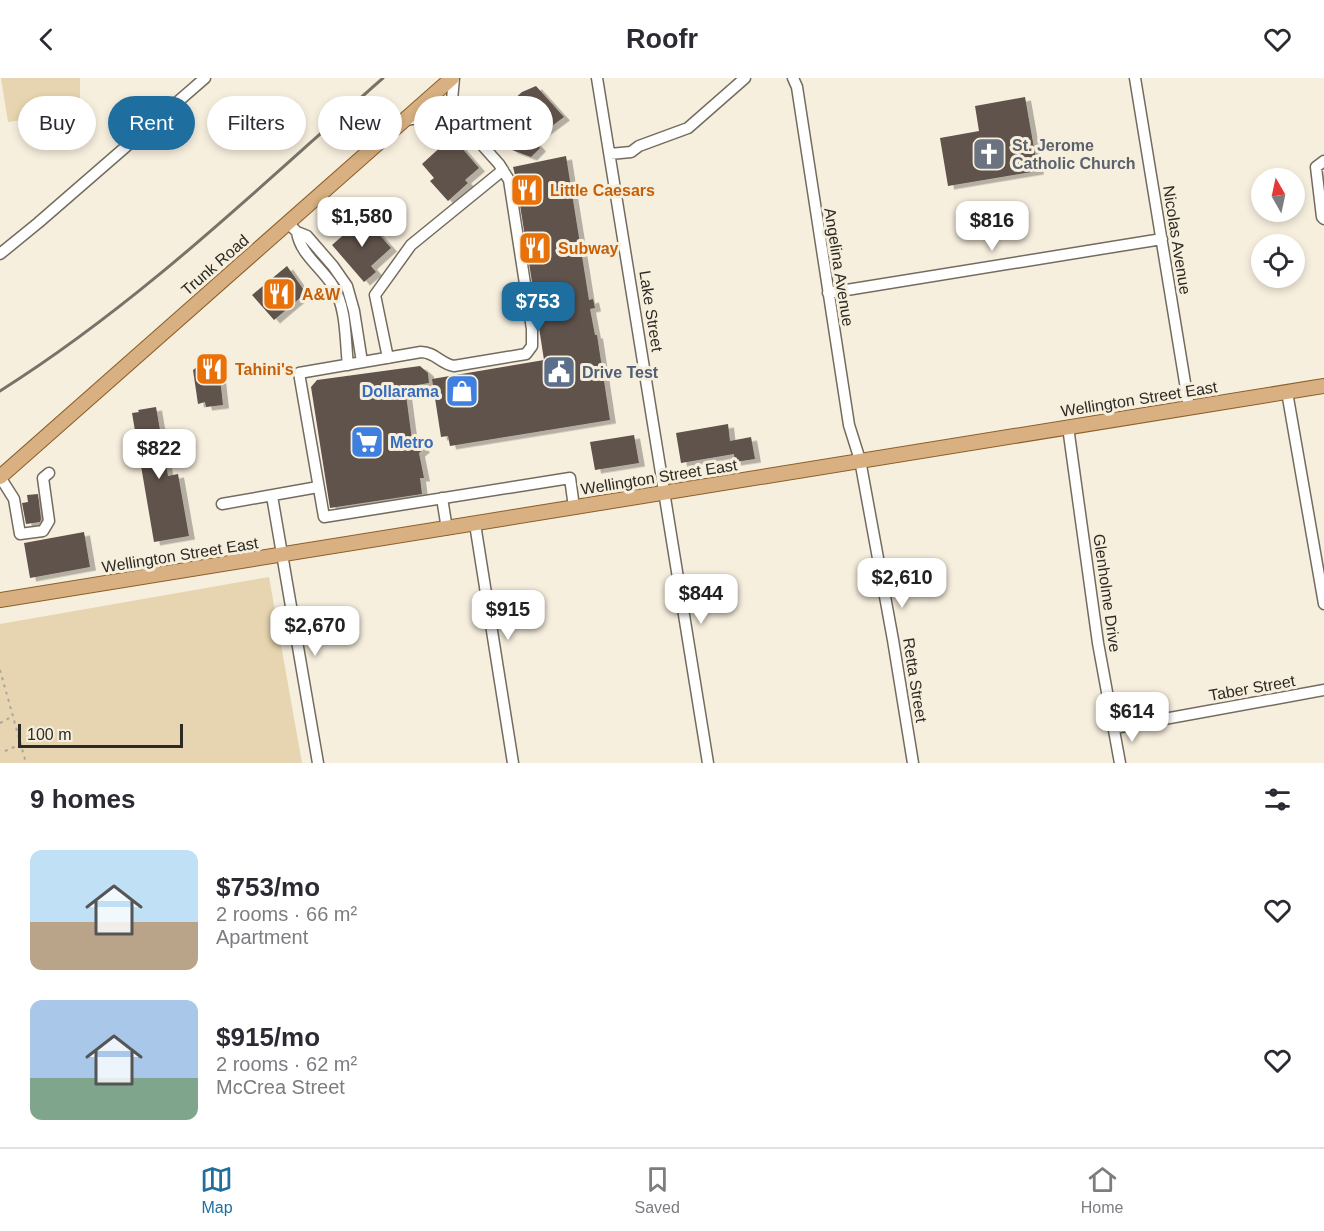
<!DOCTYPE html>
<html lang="en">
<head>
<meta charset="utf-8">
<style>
  :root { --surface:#fff; --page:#f7f7f7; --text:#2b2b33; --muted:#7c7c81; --line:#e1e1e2; --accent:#1e6ea0 }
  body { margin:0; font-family:Helvetica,sans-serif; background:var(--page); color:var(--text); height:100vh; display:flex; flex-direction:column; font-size:22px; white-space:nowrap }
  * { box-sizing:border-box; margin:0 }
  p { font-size:20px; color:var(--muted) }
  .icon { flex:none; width:33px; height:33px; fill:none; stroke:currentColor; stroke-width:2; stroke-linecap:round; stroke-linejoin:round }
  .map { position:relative; height:685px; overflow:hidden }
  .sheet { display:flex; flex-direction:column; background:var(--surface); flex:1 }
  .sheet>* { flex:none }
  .banner { position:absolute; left:18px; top:18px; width:600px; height:54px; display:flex; gap:12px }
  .needle { width:39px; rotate:351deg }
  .controls { position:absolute; left:1251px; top:90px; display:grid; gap:12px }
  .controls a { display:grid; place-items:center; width:54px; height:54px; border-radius:50%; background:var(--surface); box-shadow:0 3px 9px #0003; font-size:30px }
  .scale { position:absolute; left:18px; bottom:15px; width:165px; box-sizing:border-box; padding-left:6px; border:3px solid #2d2a24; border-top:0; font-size:16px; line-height:21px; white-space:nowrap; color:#2d2a24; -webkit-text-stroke:4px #f7efde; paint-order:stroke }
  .price { position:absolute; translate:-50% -51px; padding:0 14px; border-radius:12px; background:#fff; color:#222; font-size:20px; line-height:39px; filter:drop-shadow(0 2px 3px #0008) }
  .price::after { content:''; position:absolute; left:50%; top:36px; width:18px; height:14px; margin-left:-9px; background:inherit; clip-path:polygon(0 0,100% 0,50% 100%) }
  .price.selected { background:var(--accent); color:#fff }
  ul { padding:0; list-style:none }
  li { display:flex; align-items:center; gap:18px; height:150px; padding:0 30px }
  li span { display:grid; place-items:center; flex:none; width:168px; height:120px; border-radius:12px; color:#555 }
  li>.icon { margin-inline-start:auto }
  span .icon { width:72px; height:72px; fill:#fffc; stroke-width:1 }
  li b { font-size:26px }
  h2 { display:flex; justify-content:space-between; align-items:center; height:72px; padding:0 30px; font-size:26px }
  .chip { padding:0 21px; border-radius:27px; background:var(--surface); box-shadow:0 3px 9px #0003; font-size:21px; line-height:54px }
  .chip.selected { background:var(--accent); color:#fff }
  header { display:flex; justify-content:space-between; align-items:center; height:78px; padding:0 30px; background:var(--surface); font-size:27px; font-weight:600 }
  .dock { display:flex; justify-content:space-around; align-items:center; height:84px; border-top:2px solid var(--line); background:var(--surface); font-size:16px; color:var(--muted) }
  .dock a { display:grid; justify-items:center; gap:3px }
  .dock .selected { color:var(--accent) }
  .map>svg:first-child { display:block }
  .green { fill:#e6d5b0 }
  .building { fill:#61524b; filter:url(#shadow) }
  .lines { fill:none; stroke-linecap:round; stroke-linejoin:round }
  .minor-casing { stroke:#736c5e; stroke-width:13 }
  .major-casing { stroke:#8b5f2a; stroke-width:16 }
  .path { stroke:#ada79a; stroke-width:2; stroke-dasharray:3 4.5; stroke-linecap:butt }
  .minor { stroke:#fff; stroke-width:10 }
  .major { stroke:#d8b081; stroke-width:14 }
  .rail { stroke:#787369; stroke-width:3 }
  .labels { text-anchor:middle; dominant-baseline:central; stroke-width:6; stroke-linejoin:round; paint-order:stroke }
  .worship-label { font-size:16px; font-weight:bold; fill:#5b616d; stroke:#f7efde; text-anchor:start }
  .food-label { font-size:16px; font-weight:bold; fill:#c56008; stroke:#f7efde; text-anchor:start }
  .street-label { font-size:16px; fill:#2d2a24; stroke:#f7efde }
  .service-label { font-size:16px; font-weight:bold; fill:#4e5e75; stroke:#f7efde; text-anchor:start }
  .shop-label { font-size:16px; font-weight:bold; fill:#366cbe; stroke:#f7efde; text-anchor:end }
</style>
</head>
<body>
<header><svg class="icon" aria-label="back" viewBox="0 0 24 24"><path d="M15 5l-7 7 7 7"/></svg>Roofr<svg class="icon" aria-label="heart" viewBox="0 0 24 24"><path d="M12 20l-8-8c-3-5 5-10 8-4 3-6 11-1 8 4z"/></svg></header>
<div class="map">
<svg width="1324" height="685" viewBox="0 0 1324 685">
  <defs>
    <filter id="shadow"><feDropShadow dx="6" dy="3.5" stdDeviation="0" flood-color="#0004"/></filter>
  </defs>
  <rect width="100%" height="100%" fill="#f7efde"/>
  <path class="green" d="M1,0H80V34L8,44Z
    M269,499L302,685H0V546Z"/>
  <path class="building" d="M536,8L564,39L533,62L540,70L531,79L512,72L486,46L522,14Z
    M1025,19L1038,93L948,108L940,60L979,53L975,28Z
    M458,53L467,63L461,69L479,90L465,102L468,105L448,123L430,103L434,100L422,86Z
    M566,78L589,222L593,221L595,230L590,231L595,257H597L610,342L450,368L448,358L441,359L432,301L544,282L516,101L513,89Z
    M364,139L391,170L371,188L376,194L364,204L332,167Z
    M287,188L306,215L274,242L252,217Z
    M209,280L219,291L223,327L206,329L205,324L198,326L193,292Z
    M420,288L428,295L429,305L405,309L412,362L417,361L424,371L419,375L424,400H420L422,416L330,430L311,309L317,302Z
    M156,329L168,398L178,396L189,458L154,464L132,335L139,334L138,332Z
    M728,346L730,363L751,359L755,381L735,384L734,376L681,385L676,355Z
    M634,357L639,385L595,392L590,364Z
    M38,416L41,441L40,444L26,446L22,425L28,424L27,417Z
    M84,454L90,489L30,500L24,465Z"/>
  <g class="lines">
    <g class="minor-casing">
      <path id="minor" d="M454,0L452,22L457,39L499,86L509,102L532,251V268L526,276L454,288C441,286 435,274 421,274L299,295L324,439L570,400L574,429
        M597,0L708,685
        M793,0L797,9L849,347L860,382L893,562L913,685
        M1135,0L1189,329
        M405,42L434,38L457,39
        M610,76L631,74L639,68L688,50L745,0
        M1324,83L1316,89L1322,139L1324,141
        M288,145L297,154L307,158L333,188L347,208L354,233L362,284
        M297,154C300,176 322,190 333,208C347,231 345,262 348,287
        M0,176L38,145L205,0
        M828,215L1162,161
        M388,280L375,217L411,167L503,92
        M1287,314L1324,526
        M1068,349L1098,565L1120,685
        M0,399L14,421L20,456L43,453L49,443L43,400L49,395
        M272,418L318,685
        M442,420L447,451
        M222,426L318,409
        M475,446L513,685
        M1115,650L1324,612"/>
    </g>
    <g class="major-casing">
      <path id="major" d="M0,399L452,0
        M0,522C442,453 883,378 1324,308"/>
    </g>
    <path class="path" d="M0,592L26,685
      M0,645L13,638
      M5,673L21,666"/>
    <use href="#minor" class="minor"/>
    <use href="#major" class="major"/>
    <path class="rail" d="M0,313C140,225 259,109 383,0"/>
  </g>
  <defs>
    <g id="church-square" transform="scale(1.725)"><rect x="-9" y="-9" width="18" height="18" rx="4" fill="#6b7280" stroke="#f7efde"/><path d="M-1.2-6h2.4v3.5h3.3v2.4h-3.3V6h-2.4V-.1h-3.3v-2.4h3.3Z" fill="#fff"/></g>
    <g id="restaurant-square" transform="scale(1.725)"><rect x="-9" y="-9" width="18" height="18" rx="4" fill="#e8710a" stroke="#f7efde"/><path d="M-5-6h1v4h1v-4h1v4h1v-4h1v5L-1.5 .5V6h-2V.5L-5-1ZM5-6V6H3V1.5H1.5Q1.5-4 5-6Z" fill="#fff"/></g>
    <g id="civic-square" transform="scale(1.725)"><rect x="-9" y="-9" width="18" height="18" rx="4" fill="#5c6f8a" stroke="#f7efde"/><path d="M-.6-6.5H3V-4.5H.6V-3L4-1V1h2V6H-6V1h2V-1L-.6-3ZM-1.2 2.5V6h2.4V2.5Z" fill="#fff"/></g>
    <g id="shop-square" transform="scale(1.725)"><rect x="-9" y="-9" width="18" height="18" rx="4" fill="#3f7fe0" stroke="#f7efde"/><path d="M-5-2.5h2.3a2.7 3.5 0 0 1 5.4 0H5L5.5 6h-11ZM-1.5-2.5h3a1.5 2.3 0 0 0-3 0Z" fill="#fff"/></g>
    <g id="supermarket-square" transform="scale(1.725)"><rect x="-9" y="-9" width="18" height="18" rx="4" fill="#3f7fe0" stroke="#f7efde"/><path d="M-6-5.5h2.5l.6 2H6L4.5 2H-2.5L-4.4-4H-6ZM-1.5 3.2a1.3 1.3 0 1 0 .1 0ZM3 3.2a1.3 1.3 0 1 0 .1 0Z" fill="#fff"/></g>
  </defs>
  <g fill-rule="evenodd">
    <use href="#church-square" x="989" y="76"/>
    <use href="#restaurant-square" x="527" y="112"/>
    <use href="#restaurant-square" x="535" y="170"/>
    <use href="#restaurant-square" x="279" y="216"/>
    <use href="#restaurant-square" x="212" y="291"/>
    <use href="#civic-square" x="559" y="294"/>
    <use href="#shop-square" x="462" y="313"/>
    <use href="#supermarket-square" x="367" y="364"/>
  </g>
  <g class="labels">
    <g class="worship-label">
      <text x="1012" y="67">St. Jerome<tspan x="1012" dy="18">Catholic Church</tspan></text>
    </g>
    <g class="food-label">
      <text x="550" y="112">Little Caesars</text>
      <text x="558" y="170">Subway</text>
      <text x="302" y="216">A&amp;W</text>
      <text x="235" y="291">Tahini's</text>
    </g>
    <g class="street-label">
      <text transform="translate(1177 162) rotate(81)">Nicolas Avenue</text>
      <text transform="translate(215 187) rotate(-41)">Trunk Road</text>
      <text transform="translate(839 189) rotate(81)">Angelina Avenue</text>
      <text transform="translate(651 233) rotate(81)">Lake Street</text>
      <text transform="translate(1139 321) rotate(-9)">Wellington Street East</text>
      <text transform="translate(659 399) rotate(-9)">Wellington Street East</text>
      <text transform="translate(180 477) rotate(-9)">Wellington Street East</text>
      <text transform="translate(1107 515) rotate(82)">Glenholme Drive</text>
      <text transform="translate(915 602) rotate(81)">Retta Street</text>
      <text transform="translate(1252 610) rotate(-10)">Taber Street</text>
    </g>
    <g class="service-label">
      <text x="582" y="294">Drive Test</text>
    </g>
    <g class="shop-label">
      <text x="439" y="313">Dollarama</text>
      <text x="390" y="364" text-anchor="start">Metro</text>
    </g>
  </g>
</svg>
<div class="controls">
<a><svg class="needle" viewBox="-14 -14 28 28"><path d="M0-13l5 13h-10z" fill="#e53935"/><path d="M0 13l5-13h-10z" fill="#7c7c81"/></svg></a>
<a><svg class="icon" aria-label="locate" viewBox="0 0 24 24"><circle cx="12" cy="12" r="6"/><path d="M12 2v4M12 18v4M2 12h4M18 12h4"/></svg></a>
</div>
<div class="scale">100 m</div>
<b class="price" style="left:362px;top:170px">$1,580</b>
<b class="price" style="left:992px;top:174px">$816</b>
<b class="price selected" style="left:538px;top:255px">$753</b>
<b class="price" style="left:159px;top:402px">$822</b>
<b class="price" style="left:902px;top:531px">$2,610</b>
<b class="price" style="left:701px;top:547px">$844</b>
<b class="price" style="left:508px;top:563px">$915</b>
<b class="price" style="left:315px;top:579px">$2,670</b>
<b class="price" style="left:1132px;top:665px">$614</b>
<div class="banner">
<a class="chip">Buy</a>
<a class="chip selected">Rent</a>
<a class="chip">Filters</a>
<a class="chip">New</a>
<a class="chip">Apartment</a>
</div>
</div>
<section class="sheet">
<h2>9 homes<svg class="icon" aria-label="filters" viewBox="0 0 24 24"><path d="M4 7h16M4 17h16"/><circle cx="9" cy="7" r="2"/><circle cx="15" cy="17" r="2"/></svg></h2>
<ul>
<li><span style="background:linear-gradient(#bfe0f5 60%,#b9a48a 0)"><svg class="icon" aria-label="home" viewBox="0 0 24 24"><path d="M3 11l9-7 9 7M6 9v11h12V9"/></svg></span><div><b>$753/mo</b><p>2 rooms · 66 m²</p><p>Apartment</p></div><svg class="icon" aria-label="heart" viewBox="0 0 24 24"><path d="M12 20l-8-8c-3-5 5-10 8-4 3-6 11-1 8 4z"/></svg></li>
<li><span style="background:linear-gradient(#a9c7e8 65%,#7fa58c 0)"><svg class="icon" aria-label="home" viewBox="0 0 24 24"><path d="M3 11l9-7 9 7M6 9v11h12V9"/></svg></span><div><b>$915/mo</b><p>2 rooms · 62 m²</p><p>McCrea Street</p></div><svg class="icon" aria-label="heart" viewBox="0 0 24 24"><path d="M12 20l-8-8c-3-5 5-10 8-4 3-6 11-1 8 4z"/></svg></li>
</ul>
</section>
<nav class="dock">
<a class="selected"><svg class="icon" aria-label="map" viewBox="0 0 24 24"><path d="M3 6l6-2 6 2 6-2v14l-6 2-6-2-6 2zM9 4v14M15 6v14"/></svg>Map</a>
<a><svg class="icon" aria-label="saved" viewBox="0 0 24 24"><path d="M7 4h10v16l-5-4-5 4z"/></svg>Saved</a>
<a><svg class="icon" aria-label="home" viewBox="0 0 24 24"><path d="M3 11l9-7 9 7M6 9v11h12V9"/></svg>Home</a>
</nav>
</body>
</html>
